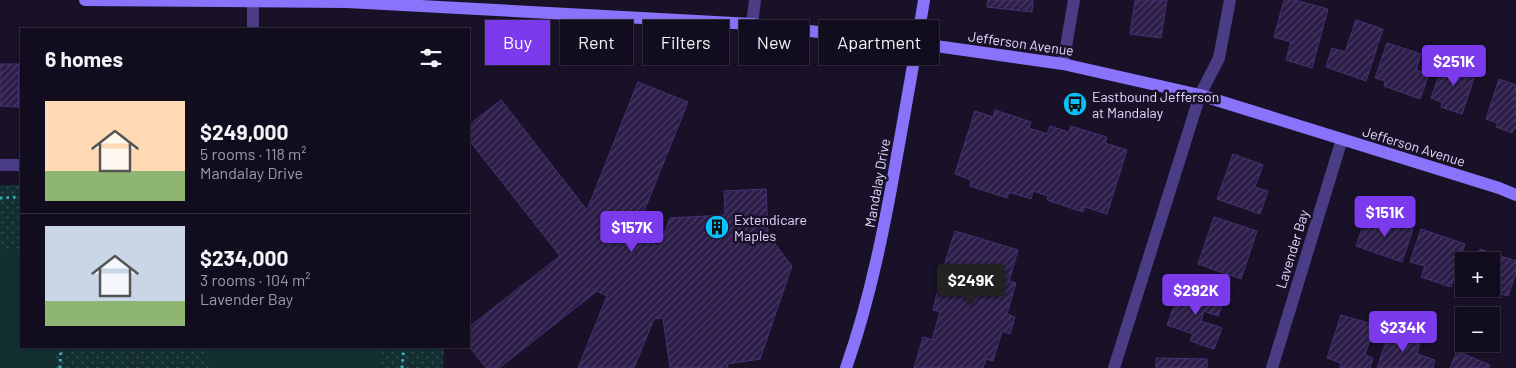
<!DOCTYPE html>
<html lang="en">
<head>
<meta charset="utf-8">
<style>
  :root { --surface:#120d1e; --page:#1f1b2b; --text:#f1f3f6; --muted:#9c9ca4; --line:#312d3c; --accent:#7c3aed }
  body { margin:0; font-family:Barlow,sans-serif; background:var(--page); color:var(--text); height:100vh; display:flex; flex-direction:column; font-size:19px; white-space:nowrap }
  * { box-sizing:border-box; margin:0 }
  p { font-size:16px; color:var(--muted) }
  .icon { flex:none; width:28px; height:28px; fill:none; stroke:currentColor; stroke-width:2; stroke-linecap:round; stroke-linejoin:round }
  .map { position:relative; flex:1; overflow:hidden }
  .sheet { position:absolute; left:20px; top:28px; width:450px; height:320px; display:flex; flex-direction:column; background:var(--surface); border-radius:0px; box-shadow:0 1px 4px #0004,0 0 0 1px var(--line) }
  .sheet>* { flex:none }
  .guide { position:absolute; left:485px; top:20px; width:475px; height:45px; display:flex; gap:10px }
  .tools { position:absolute; left:1455px; top:252px; display:grid; gap:10px }
  .tools a { display:grid; place-items:center; width:45px; height:45px; border-radius:0px; background:var(--surface); box-shadow:0 1px 4px #0004,0 0 0 1px var(--line); font-size:25px }
  .price { position:absolute; translate:-50% -42px; padding:0 11px; border-radius:5px; background:var(--accent); color:#fff; font-size:16px; line-height:32px; filter:drop-shadow(0 1px 2px #0008) }
  .price::after { content:''; position:absolute; left:50%; top:30px; width:15px; height:11px; margin-left:-8px; background:inherit; clip-path:polygon(0 0,100% 0,50% 100%) }
  .price.selected { background:#222; color:#fff }
  ul { padding:0; list-style:none }
  li { display:flex; align-items:center; gap:15px; height:125px; padding:0 25px }
  li+li { border-top:1px solid var(--line) }
  li span { display:grid; place-items:center; flex:none; width:140px; height:100px; border-radius:0px; color:#555 }
  li>.icon { margin-inline-start:auto }
  span .icon { width:60px; height:60px; fill:#fffc; stroke-width:1 }
  li b { font-size:21px }
  h2 { display:flex; justify-content:space-between; align-items:center; height:60px; padding:0 25px; font-size:21px }
  .chip { padding:0 18px; border-radius:0px; background:var(--surface); box-shadow:0 1px 4px #0004,0 0 0 1px var(--line); font-size:18px; line-height:45px }
  .chip.selected { background:var(--accent); color:#fff }
  .map>svg:first-child { display:block }
  .park { fill:url(#park-dots) }
  .pitch { fill:#142f32 }
  .building { fill:url(#building-hatch); stroke:#473074 }
  .lines { fill:none; stroke-linecap:round; stroke-linejoin:round }
  .path { stroke:#33adb8; stroke-width:3; stroke-dasharray:2.5 4; stroke-linecap:butt }
  .lane { stroke:#4a3d86; stroke-width:12 }
  .street { stroke:#4a3d86; stroke-width:12 }
  .secondary { stroke:#8a73fb; stroke-width:12 }
  .labels { text-anchor:middle; dominant-baseline:central; stroke-width:5; stroke-linejoin:round; paint-order:stroke }
  .street-label { font-size:14px; fill:#e3d9fe; stroke:#181128 }
  .poi-label { font-size:14px; fill:#e3d9fe; stroke:#181128; text-anchor:start }
</style>
</head>
<body>
<div class="map">
<svg width="1516" height="368" viewBox="0 0 1516 368">
  <defs>
    <pattern id="park-dots" width="8" height="8" patternUnits="userSpaceOnUse" patternTransform="scale(1.25)"><rect width="8" height="8" fill="#142f32"/><path d="M2 2h.1M6 6h.1" fill="none" stroke="#364d51" stroke-width="1.8" stroke-linecap="round"/></pattern>
    <pattern id="building-hatch" width="6" height="6" patternUnits="userSpaceOnUse" patternTransform="scale(1.25)"><rect width="6" height="6" fill="#2c1d49"/><path d="M-1 1l2-2M0 6l6-6M5 7l2-2" fill="none" stroke="#4a3d64"/></pattern>
  </defs>
  <rect width="100%" height="100%" fill="#181128"/>
  <path class="park" d="M0,185H21V346H444L443,368H0Z"/>
  <path class="pitch" d="M0,249H21V346H54V368H0Z
    M202,346H382L380,368H212Z"/>
  <path class="building" d="M988,0H1033L1032,12L987,7Z
    M1135,0H1167L1161,38L1130,34Z
    M1284,0H1295L1328,9L1312,68L1286,60L1291,42L1274,37Z
    M1356,20L1383,29L1366,81L1326,67L1332,48L1345,52Z
    M1387,43L1421,54L1416,70L1429,74L1420,99L1384,86L1385,81L1375,78Z
    M1444,62L1476,72L1462,114L1441,107L1442,102L1431,98Z
    M0,64H19L18,107L0,106Z
    M19,64H21V107H18Z
    M1499,79L1516,85V129L1514,128L1512,133L1496,127L1498,123L1486,119Z
    M638,82L688,102L634,236L659,246L670,218L725,215L724,191L766,189L768,235L792,266L760,359L727,364L728,368H670L663,318L654,319L634,368H578L607,296L597,291L499,368H486L469,346V327L560,256L469,140V125L501,100L587,210Z
    M995,110L1031,122L1029,128L1047,134L1050,126L1069,132L1071,126L1107,137L1105,143L1127,150L1107,214L1085,207L1083,212L1047,200L1048,196L1033,191L1031,199L1009,192L1007,198L970,186L971,180L955,174L975,111L993,117Z
    M1233,154L1263,165L1255,187L1268,191L1260,214L1217,199Z
    M1367,214L1413,229L1402,262L1356,246Z
    M1214,217L1257,231L1241,279L1198,264Z
    M1421,229L1465,244L1451,287L1421,277L1425,266L1410,262Z
    M955,231L1018,250L1009,281L1016,283L1007,314L1015,317L1010,334L1002,331L993,361L986,359L983,368H914L923,337L932,340L940,312L933,310L937,293L945,296L953,268L944,266Z
    M1480,249L1516,261V273L1508,296L1486,289H1491V261H1475Z
    M1182,285L1224,299L1218,316L1204,311L1201,321L1222,328L1214,349L1190,341L1193,334L1167,325Z
    M1341,315L1375,325L1365,355L1373,358L1370,368H1340L1341,363L1327,358Z
    M1390,330L1421,340L1417,354L1435,360L1433,368H1377Z
    M1457,351L1490,365L1489,368H1450Z
    M1156,358L1207,359V368H1156Z"/>
  <g class="lines">
    <path class="path" d="M0,198L21,197
      M60,368L61,346
      M402,368L404,346"/>
    <path class="lane" d="M752,24L755,0
      M253,29V2
      M1063,64L1074,0
      M0,165H21
      M1114,368L1200,95"/>
    <path class="street" d="M1200,95L1219,58L1230,0
      M1272,368L1342,139"/>
    <path class="secondary" d="M85,0L347,2L752,24L943,47L1063,64L1200,95L1499,188L1516,195
      M846,368C871,297 885,224 898,150C907,100 916,50 924,0"/>
  </g>
  <defs>
    <g id="bus-disc" transform="scale(1.25)"><circle r="9.5" fill="#0bbff9" stroke="#181128"/><path d="M-5-6H5V4H4V6H2V4H-2V6H-4V4H-5ZM-3.5-4V0h7V-4ZM-3.5 1.2v1.5H-2V1.2ZM2 1.2v1.5H3.5V1.2Z" fill="#111"/></g>
    <g id="building-disc" transform="scale(1.25)"><circle r="9.5" fill="#0bbff9" stroke="#181128"/><path d="M-4-6H4V6H1V3H-1V6H-4ZM-2.5-4.3h1.7v1.8h-1.7ZM.8-4.3h1.7v1.8H.8ZM-2.5-1h1.7V.8h-1.7ZM.8-1h1.7V.8H.8Z" fill="#111"/></g>
  </defs>
  <g fill-rule="evenodd">
    <use href="#bus-disc" x="1075" y="104"/>
    <use href="#building-disc" x="717" y="227"/>
  </g>
  <g class="labels">
    <g class="street-label">
      <text transform="translate(1021 43) rotate(8)">Jefferson Avenue</text>
      <text transform="translate(1414 146) rotate(17)">Jefferson Avenue</text>
      <text transform="translate(877 183) rotate(-80)">Mandalay Drive</text>
      <text transform="translate(1292 249) rotate(-73)">Lavender Bay</text>
    </g>
    <g class="poi-label">
      <text x="1092" y="96">Eastbound Jefferson<tspan x="1092" dy="16">at Mandalay</tspan></text>
      <text x="734" y="219">Extendicare<tspan x="734" dy="16">Maples</tspan></text>
    </g>
  </g>
</svg>
<div class="tools">
<a>+</a>
<a>−</a>
</div>
<b class="price" style="left:1454px;top:87px">$251K</b>
<b class="price" style="left:1385px;top:238px">$151K</b>
<b class="price" style="left:632px;top:253px">$157K</b>
<b class="price selected" style="left:971px;top:306px">$249K</b>
<b class="price" style="left:1196px;top:316px">$292K</b>
<b class="price" style="left:1403px;top:353px">$234K</b>
<div class="guide">
<a class="chip selected">Buy</a>
<a class="chip">Rent</a>
<a class="chip">Filters</a>
<a class="chip">New</a>
<a class="chip">Apartment</a>
</div>
<section class="sheet">
<h2>6 homes<svg class="icon" aria-label="filters" viewBox="0 0 24 24"><path d="M4 7h16M4 17h16"/><circle cx="9" cy="7" r="2"/><circle cx="15" cy="17" r="2"/></svg></h2>
<ul>
<li><span style="background:linear-gradient(#ffd9b3 70%,#8fb573 0)"><svg class="icon" aria-label="home" viewBox="0 0 24 24"><path d="M3 11l9-7 9 7M6 9v11h12V9"/></svg></span><div><b>$249,000</b><p>5 rooms · 118 m²</p><p>Mandalay Drive</p></div></li>
<li><span style="background:linear-gradient(#c9d6e8 75%,#8fb573 0)"><svg class="icon" aria-label="home" viewBox="0 0 24 24"><path d="M3 11l9-7 9 7M6 9v11h12V9"/></svg></span><div><b>$234,000</b><p>3 rooms · 104 m²</p><p>Lavender Bay</p></div></li>
</ul>
</section>
</div>
</body>
</html>
